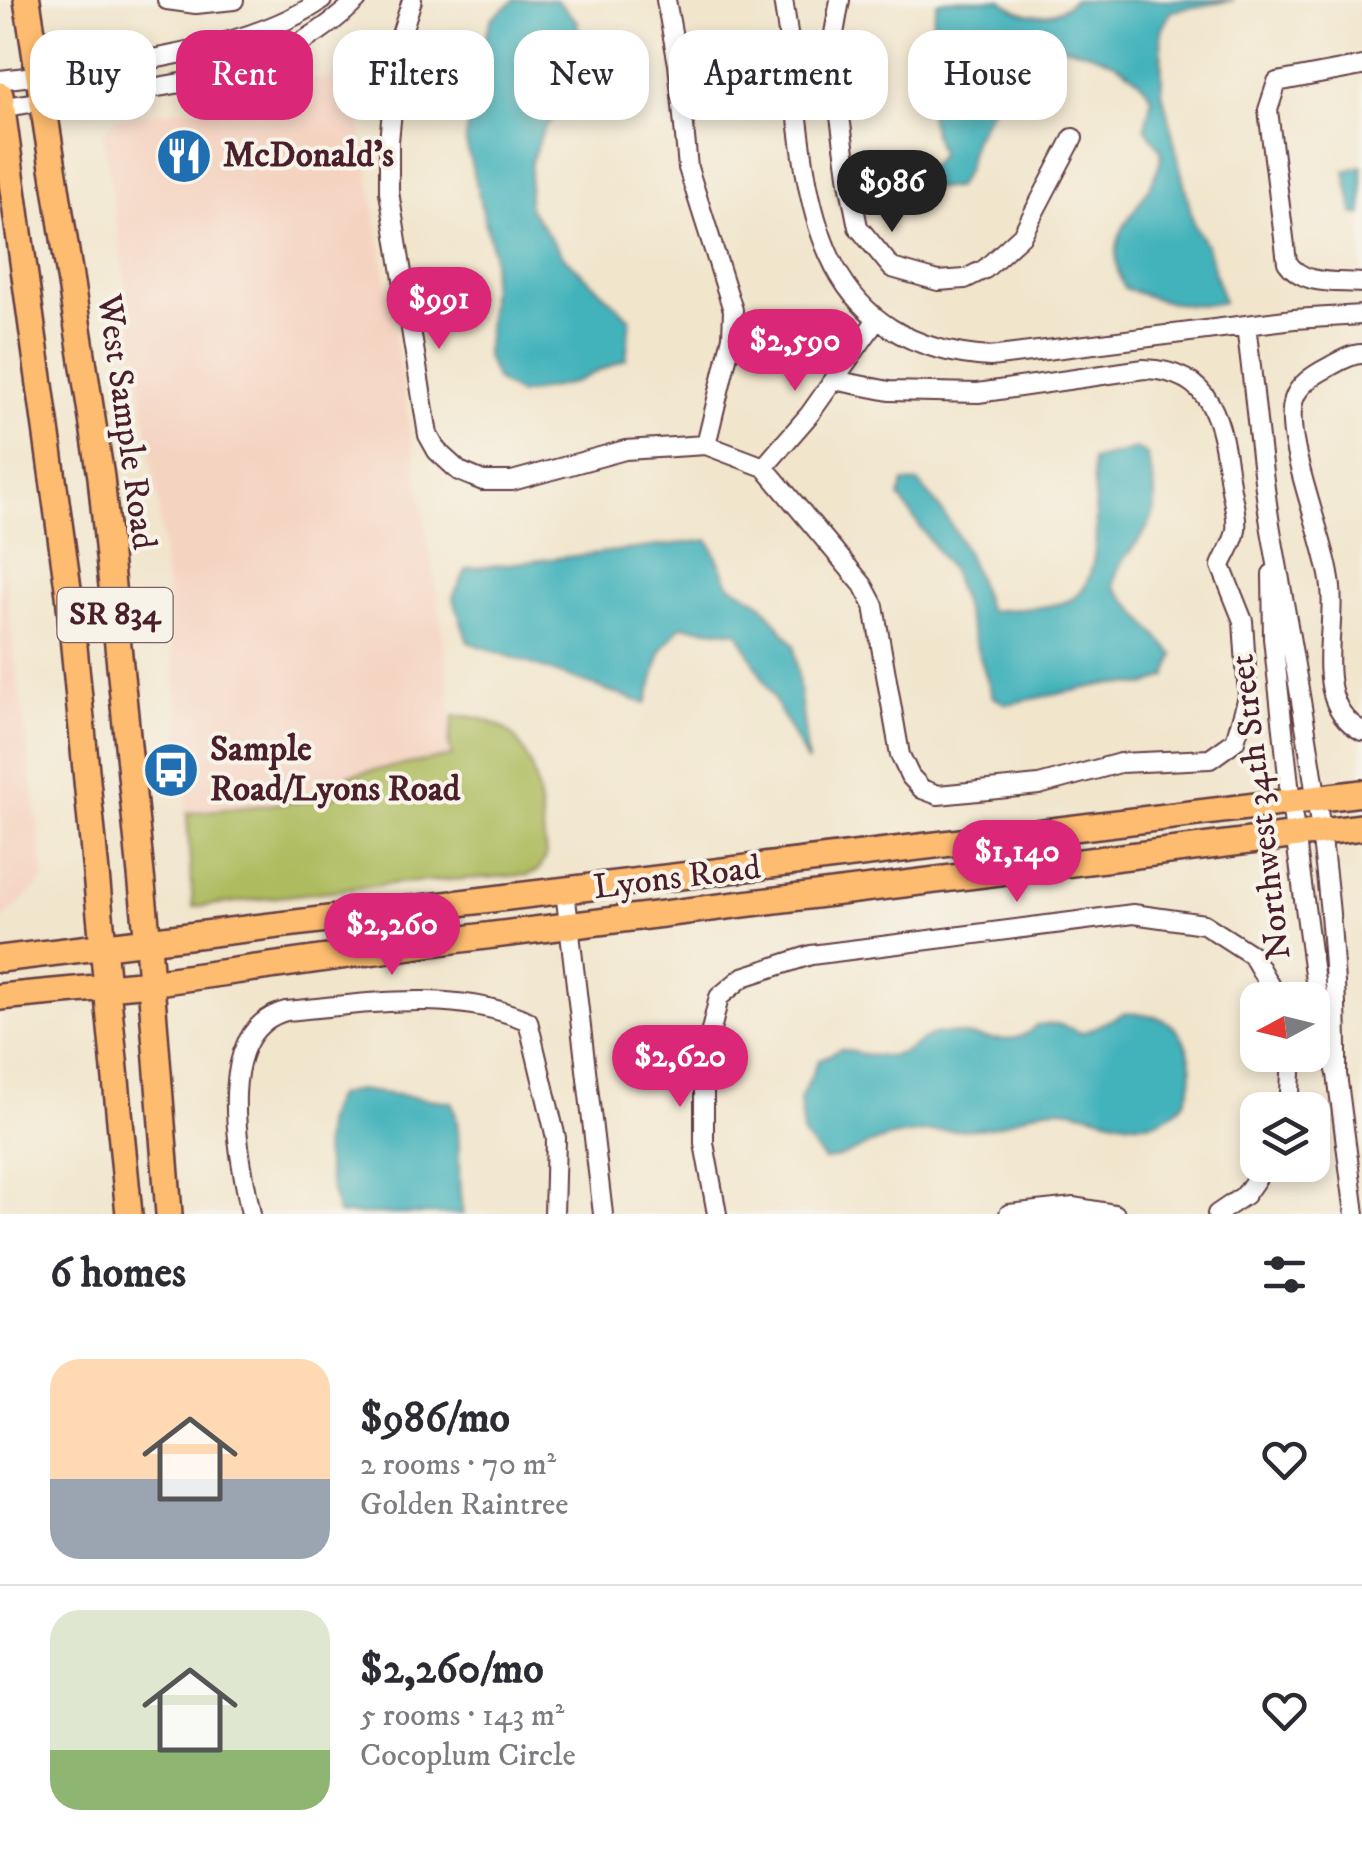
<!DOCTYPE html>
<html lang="en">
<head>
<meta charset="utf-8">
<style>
  :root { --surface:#fff; --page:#f7f7f7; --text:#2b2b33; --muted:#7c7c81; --line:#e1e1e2; --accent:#db2777 }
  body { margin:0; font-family:"IM FELL DW Pica",serif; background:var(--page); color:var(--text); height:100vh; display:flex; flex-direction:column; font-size:38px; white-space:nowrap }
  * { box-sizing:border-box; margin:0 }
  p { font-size:32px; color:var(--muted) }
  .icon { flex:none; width:55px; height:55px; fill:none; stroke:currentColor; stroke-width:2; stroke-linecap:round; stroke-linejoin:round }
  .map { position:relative; height:1214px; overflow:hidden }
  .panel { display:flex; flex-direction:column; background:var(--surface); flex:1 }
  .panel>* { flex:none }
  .hud { position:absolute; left:30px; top:30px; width:1302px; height:90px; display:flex; gap:20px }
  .needle { width:65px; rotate:263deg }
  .fabs { position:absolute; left:1240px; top:982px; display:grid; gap:20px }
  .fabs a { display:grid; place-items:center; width:90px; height:90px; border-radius:20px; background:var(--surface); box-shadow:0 5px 15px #0003; font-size:50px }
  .price { position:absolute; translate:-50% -85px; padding:0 22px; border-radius:35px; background:var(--accent); color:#fff; font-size:32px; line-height:65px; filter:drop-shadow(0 2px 5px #0008) }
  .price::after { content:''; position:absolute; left:50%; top:60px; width:30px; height:22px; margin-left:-15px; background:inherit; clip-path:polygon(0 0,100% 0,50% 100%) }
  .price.on { background:#222; color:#fff }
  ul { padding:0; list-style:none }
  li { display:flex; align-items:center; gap:30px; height:250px; padding:0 50px }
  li+li { border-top:2px solid var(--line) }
  li span { display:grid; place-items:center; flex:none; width:280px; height:200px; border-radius:30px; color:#555 }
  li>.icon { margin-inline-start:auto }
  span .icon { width:120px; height:120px; fill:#fffc; stroke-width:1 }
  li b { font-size:42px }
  h2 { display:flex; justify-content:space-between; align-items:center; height:120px; padding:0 50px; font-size:42px }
  .pill { padding:0 35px; border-radius:30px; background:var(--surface); box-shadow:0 5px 15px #0003; font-size:35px; line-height:90px }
  .pill.on { background:var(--accent); color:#fff }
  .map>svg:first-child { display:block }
  .built { fill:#f5d3c1 }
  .green { fill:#aebc5f; stroke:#7c6e45; stroke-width:2.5 }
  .water { fill:#42b2bb; stroke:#466873; stroke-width:2.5 }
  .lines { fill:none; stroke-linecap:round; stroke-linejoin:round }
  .street-casing { stroke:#633d43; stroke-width:22 }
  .primary-casing { stroke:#633d43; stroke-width:30 }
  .street { stroke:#fff; stroke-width:18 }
  .primary { stroke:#fdbc70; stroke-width:25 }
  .labels { text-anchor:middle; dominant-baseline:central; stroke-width:8; stroke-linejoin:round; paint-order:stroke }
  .shield { fill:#f7f3e8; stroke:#7e5f64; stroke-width:2.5 }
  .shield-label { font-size:32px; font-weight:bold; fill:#4a1f2b }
  .poi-label { font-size:35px; font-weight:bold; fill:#4a1f2b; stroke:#f7f3e8; text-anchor:start }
  .street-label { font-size:35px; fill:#4a1f2b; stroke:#f7f3e8 }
</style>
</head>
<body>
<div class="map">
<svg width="1362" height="1214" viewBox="0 0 1362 1214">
  <rect width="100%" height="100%" fill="#f7f3e8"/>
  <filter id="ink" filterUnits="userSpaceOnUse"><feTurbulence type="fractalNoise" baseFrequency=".01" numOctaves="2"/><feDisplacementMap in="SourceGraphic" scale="20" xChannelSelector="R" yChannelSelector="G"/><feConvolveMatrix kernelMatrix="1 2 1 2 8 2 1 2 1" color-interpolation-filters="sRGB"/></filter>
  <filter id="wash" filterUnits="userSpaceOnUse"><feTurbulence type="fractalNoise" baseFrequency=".0048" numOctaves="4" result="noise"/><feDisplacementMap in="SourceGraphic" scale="40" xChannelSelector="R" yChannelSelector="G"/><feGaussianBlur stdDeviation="2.25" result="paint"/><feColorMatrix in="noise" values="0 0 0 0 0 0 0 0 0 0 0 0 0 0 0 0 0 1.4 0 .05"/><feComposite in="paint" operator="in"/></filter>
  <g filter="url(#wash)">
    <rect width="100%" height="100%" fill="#f1e5cc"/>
    <path class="built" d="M352,70L447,658L453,756L365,771L333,798L187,813L159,509L103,134L117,118L217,105Z
      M0,545L45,879L0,922Z"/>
    <path class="green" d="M454,716C539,713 538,794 546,856L539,870L528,875L399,883L193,907L187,813L333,798L349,775L452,756L449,743Z"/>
    <path class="water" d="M515,0H556L577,21L585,67L574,93L543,130L531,162L528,206L563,256L630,318L626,359L572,383L519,395L496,380L486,355L493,253L465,139L478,60L492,18Z
      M947,0H1002C1023,19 1052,21 1073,0H1234L1171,11L1161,31L1162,91L1194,225L1207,246L1223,302C1188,310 1157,300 1124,288C1095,226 1155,207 1162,152L1145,127L1152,97C1123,52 1071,48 1021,39L1011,48L1004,88L973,140L967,169L956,188H931L923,174L940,154C919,90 922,68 937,2Z
      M1362,166V215L1354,214L1345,171Z
      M1136,449L1147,455C1150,471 1158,494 1154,510C1148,541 1115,556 1114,586L1174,655L1167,676L1148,685L1107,684L1007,704L993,697L952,572L899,497L904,482L919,483C955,522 973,561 988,611C1013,609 1042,609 1065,602C1109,590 1094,494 1092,460Z
      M709,540L729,584L761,603L794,645L808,763L738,632L681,626L662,649L646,704L468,642L453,597L467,569Z
      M1125,1013C1140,1014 1156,1014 1169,1023C1193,1040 1202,1089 1176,1110C1140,1141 1096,1108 1058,1108C1031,1108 1011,1125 986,1128C953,1131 920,1130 888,1138C866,1143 846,1159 824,1160L803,1135L800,1100L818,1061L840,1049C864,1054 887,1063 909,1049C917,1044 928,1035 937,1034C969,1029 1012,1055 1036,1025L1058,1024L1082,1033Z
      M357,1090L452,1102C465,1141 454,1174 463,1214H338C328,1174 313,1133 336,1096Z"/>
  </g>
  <g filter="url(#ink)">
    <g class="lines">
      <g class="street-casing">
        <path id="street" d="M167,0L196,4L234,0
          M412,0L399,41L389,141V192L428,435L437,451L459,471L483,481H512L625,450L706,445L764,467L809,415L875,322
          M666,0L678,64L688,168L733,310L732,337L706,445
          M783,0C810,154 785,343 990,357L1294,319L1362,315
          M840,0L831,51L849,182L858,227L892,268L938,281L965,279L985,269L1022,235L1073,138
          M1362,66L1277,82L1268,110L1287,262C1303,286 1335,281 1362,283
          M0,80C97,68 242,55 322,0
          M0,108C126,85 260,96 357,0
          M1246,326C1255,393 1260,463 1271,530C1303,710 1339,891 1337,1074
          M1362,354C1350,354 1338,362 1327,368C1314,375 1299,384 1294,399C1281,440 1327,540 1331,588C1336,634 1311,704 1362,731
          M764,467L863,585L874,606L900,755L910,776L922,789L938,795L1039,785L1120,763L1210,759L1235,741L1248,697L1243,621L1221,566C1225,555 1235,541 1236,530C1238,517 1232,498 1230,484C1222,426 1216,371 1144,369L978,393L889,391L834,380
          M1272,574L1273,638L1291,803L1317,996L1337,1074L1355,1214
          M565,891L603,1214
          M1289,1110L1292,1055
          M251,1214C240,1158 210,1031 286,1011C364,1004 455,988 528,1021L556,1138L554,1214
          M717,1214L704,1143V1060L719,997L743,977L811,955L1133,914L1204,924L1252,955L1278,1000
          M1009,1214L1074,1207L1115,1214
          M1217,1214L1245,1195L1266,1165"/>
      </g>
      <g class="primary-casing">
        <path id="primary" d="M27,0L101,477L148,944L169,1214
          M0,95L69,595L129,1214
          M0,959L1362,793
          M0,997L150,983L454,940L1362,827"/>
      </g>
      <use href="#street" class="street"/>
      <use href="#primary" class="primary"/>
    </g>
  </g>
  <defs>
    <g id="restaurant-disc" transform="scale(2.875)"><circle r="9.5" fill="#1f6fb2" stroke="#f7f3e8"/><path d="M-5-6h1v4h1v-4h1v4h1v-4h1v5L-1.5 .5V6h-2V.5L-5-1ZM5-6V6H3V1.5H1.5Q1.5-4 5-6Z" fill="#fff"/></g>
    <g id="bus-disc" transform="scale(2.875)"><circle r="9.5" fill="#1f6fb2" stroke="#f7f3e8"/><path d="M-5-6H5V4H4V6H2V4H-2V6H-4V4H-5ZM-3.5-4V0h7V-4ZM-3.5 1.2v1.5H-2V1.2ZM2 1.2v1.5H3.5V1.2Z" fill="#fff"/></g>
  </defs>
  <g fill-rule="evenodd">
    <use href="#restaurant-disc" x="184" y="156"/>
    <use href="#bus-disc" x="171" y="770"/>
  </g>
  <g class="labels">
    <rect class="shield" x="57.5" y="588" width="115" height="54" rx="8"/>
    <g class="shield-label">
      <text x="115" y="615">SR 834</text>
    </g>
    <g class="poi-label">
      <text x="223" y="156">McDonald's</text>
      <text x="210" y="750">Sample<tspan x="210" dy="40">Road/Lyons Road</tspan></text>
    </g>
    <g class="street-label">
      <text transform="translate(126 422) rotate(82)">West Sample Road</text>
      <text transform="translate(1261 807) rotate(-97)">Northwest 34th Street</text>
      <text transform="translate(677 878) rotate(-7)">Lyons Road</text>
    </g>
  </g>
</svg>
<div class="fabs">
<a><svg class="needle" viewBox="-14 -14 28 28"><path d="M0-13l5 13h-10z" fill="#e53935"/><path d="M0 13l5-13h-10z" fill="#7c7c81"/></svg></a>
<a><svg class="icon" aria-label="layers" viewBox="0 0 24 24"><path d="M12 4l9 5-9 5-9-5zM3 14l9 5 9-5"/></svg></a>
</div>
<b class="price on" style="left:892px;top:235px">$986</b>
<b class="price" style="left:439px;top:352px">$991</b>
<b class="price" style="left:795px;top:394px">$2,590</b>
<b class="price" style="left:1017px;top:905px">$1,140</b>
<b class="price" style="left:392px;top:978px">$2,260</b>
<b class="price" style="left:680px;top:1110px">$2,620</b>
<div class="hud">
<a class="pill">Buy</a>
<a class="pill on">Rent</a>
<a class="pill">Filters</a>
<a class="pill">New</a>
<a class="pill">Apartment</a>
<a class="pill">House</a>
</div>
</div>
<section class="panel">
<h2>6 homes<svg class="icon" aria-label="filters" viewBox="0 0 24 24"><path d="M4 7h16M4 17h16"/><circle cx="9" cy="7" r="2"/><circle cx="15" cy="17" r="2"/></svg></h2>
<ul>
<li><span style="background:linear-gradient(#ffd9b3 60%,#9aa5b1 0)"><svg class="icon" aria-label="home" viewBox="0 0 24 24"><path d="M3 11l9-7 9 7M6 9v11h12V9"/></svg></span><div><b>$986/mo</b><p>2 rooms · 70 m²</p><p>Golden Raintree</p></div><svg class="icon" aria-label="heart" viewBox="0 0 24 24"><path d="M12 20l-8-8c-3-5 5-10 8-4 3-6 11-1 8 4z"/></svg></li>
<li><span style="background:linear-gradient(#dfe7d0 70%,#8fb573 0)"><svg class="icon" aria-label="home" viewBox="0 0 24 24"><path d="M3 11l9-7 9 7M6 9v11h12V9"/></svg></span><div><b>$2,260/mo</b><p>5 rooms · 143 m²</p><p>Cocoplum Circle</p></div><svg class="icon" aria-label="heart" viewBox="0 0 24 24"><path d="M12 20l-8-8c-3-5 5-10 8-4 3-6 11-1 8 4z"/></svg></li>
</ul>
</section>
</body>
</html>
